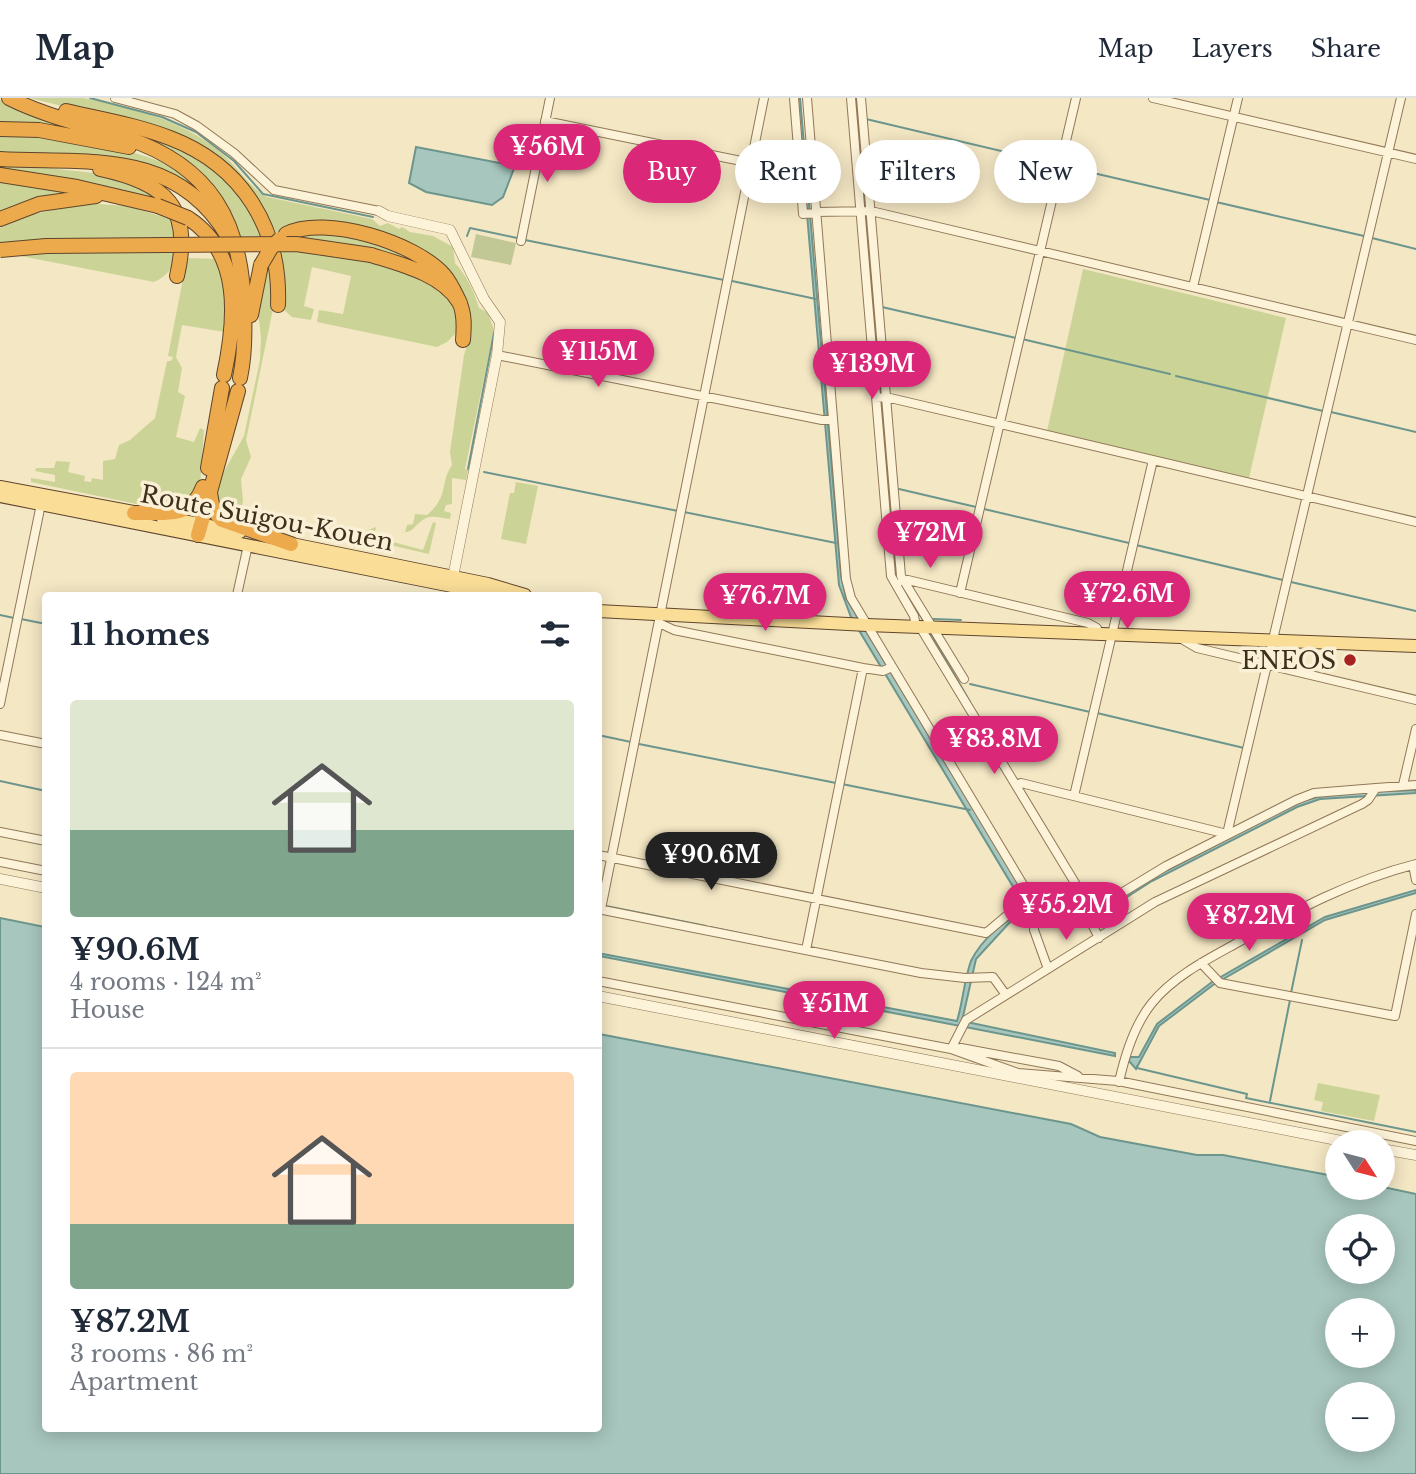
<!DOCTYPE html>
<html lang="en">
<head>
<meta charset="utf-8">
<style>
  :root { --surface:#fff; --page:#f2f2f3; --text:#1f2937; --muted:#747a83; --line:#e0e1e3; --accent:#db2777 }
  body { margin:0; font-family:"Libre Baskerville",serif; background:var(--page); color:var(--text); height:100vh; display:flex; flex-direction:column; font-size:26px; white-space:nowrap }
  * { box-sizing:border-box; margin:0 }
  p { font-size:23px; color:var(--muted) }
  .icon { flex:none; width:38px; height:38px; fill:none; stroke:currentColor; stroke-width:2; stroke-linecap:round; stroke-linejoin:round }
  .map { position:relative; flex:1; overflow:hidden }
  .panel { position:absolute; left:42px; top:494px; width:560px; height:840px; display:flex; flex-direction:column; background:var(--surface); border-radius:7px; box-shadow:0 4px 18px #0003 }
  .panel>* { flex:none }
  .top-card { position:absolute; left:623px; top:42px; width:665px; height:63px; display:flex; gap:14px }
  .needle { width:46px; rotate:126deg }
  .tools { position:absolute; left:1325px; top:1032px; display:grid; gap:14px }
  .tools a { display:grid; place-items:center; width:70px; height:70px; border-radius:50%; background:var(--surface); box-shadow:0 4px 18px #0003; font-size:35px }
  .price { position:absolute; translate:-50% -60px; padding:0 16px; border-radius:24px; background:var(--accent); color:#fff; font-size:23px; line-height:46px; filter:drop-shadow(0 2px 4px #0008) }
  .price::after { content:''; position:absolute; left:50%; top:42px; width:21px; height:16px; margin-left:-10px; background:inherit; clip-path:polygon(0 0,100% 0,50% 100%) }
  .price.on { background:#222; color:#fff }
  ul { padding:0; list-style:none }
  li { display:grid; align-content:center; gap:14px; height:371px; padding:0 28px }
  li+li { border-top:2px solid var(--line) }
  li span { display:grid; place-items:center; height:217px; border-radius:7px; color:#555 }
  li>.icon { margin-inline-start:auto }
  span .icon { width:126px; height:126px; fill:#fffc; stroke-width:1 }
  li b { font-size:30px }
  h2 { display:flex; justify-content:space-between; align-items:center; height:84px; padding:0 28px; font-size:30px }
  .chip { padding:0 24px; border-radius:32px; background:var(--surface); box-shadow:0 4px 18px #0003; font-size:24px; line-height:63px }
  .chip.on { background:var(--accent); color:#fff }
  header { display:flex; align-items:center; gap:42px; box-sizing:border-box; height:98px; padding:0 35px; background:var(--surface); border-bottom:2px solid var(--line) }
  header strong { font-size:33px }
  nav { display:flex; gap:38px; margin-inline-start:auto; font-size:24px }
  .map>svg:first-child { display:block }
  .green { fill:#cbd496 }
  .cemetery { fill:#c1c896 }
  .water { fill:#a7c6be; stroke:#6c968d; stroke-width:2; fill-rule:evenodd }
  .lines { fill:none; stroke-linecap:round; stroke-linejoin:round }
  .stream { stroke:#6c968d; stroke-width:2 }
  .minor-casing { stroke:#917858; stroke-width:10 }
  .tertiary-casing { stroke:#917858; stroke-width:11 }
  .primary-casing { stroke:#5f452c; stroke-width:14 }
  .motorway-casing { stroke:#5f452c; stroke-width:16 }
  .minor { stroke:#fdf3d9; stroke-width:8 }
  .tertiary { stroke:#fdf3d9; stroke-width:10 }
  .primary { stroke:#fade98; stroke-width:12 }
  .motorway { stroke:#ecaa4c; stroke-width:14 }
  .motorway-bridge-casing { stroke:#5f452c; stroke-width:16; stroke-linecap:butt }
  .motorway-bridge { stroke:#ecaa4c; stroke-width:14 }
  .poi-dot { fill:#a82220; stroke:#faf0d5; stroke-width:2.5 }
  .labels { text-anchor:middle; dominant-baseline:central; stroke-width:7; stroke-linejoin:round; paint-order:stroke }
  .street-label { font-size:24px; fill:#3f2f1d; stroke:#faf0d5 }
  .poi-label { font-size:24px; fill:#3f2f1d; stroke:#faf0d5; text-anchor:end }
</style>
</head>
<body>
<header>
<strong>Map</strong>
<nav><a>Map</a><a>Layers</a><a>Share</a></nav>
</header>
<div class="map">
<svg width="1416" height="1376" viewBox="0 0 1416 1376">
  <rect width="100%" height="100%" fill="#f4e7c4"/>
  <path class="green" d="M29,0C47,0 66,0 83,0C130,8 179,22 217,51C235,65 250,90 267,99L372,121L380,128L388,125L399,131L402,129L410,134L433,138L453,149L455,165C467,178 474,193 479,210L488,215L494,232L465,371L468,372L466,382L452,380V406L446,407L444,413L451,415L450,421C442,420 433,417 426,420C415,425 414,436 401,434H405L407,427L413,426L415,416L427,417C450,397 439,386 452,367L450,354L464,257C476,228 460,202 448,175L345,129L275,140L254,100L153,30Z
    M0,2L20,12L79,30L78,35L0,27Z
    M140,35C178,44 218,68 243,98C253,111 259,128 267,142H242L218,96L140,40Z
    M0,37C50,37 148,48 188,79C199,88 209,100 218,111L182,84L0,57Z
    M0,65L104,76L131,84L169,108L0,74Z
    M0,81L76,95L0,119Z
    M86,105L127,108L177,123C176,150 181,172 154,184L0,154V130L24,118Z
    M332,135L384,147L429,169L287,141L297,136Z
    M278,150C298,151 318,151 338,154C369,159 451,181 457,217C458,222 457,229 457,234L447,244L437,249L317,224L319,212L343,216L351,178L312,169L304,208L314,211L311,222L292,219L284,212Z
    M271,157L273,211L246,342L251,359L241,381L243,403L241,412L296,433L295,435L241,419L214,400L222,377L244,338L260,262L261,240L257,203Z
    M187,160L220,161L227,176L225,234L182,227L176,259L182,270L178,294L185,298L176,339L194,344L200,330L204,332L200,390L195,400L169,408L136,406L31,384V380L55,384V377L35,373L36,370H54L56,363L70,364L68,374L85,378L84,383L91,384L92,380L103,382V363L115,361L119,347L130,342L155,320L167,263H171L173,259L168,258Z
    M1083,171L1286,220L1249,380L1047,333Z
    M516,384L538,388L526,446L501,441L510,395H514Z
    M433,424L436,425L429,456L359,440L361,435L376,429L374,439L423,452Z
    M1318,985L1380,997L1374,1023L1321,1013L1323,1004L1314,1002Z"/>
  <path class="cemetery" d="M476,136L516,145L511,167L471,159Z"/>
  <path class="water" d="M797,0H800L841,478L846,500L1029,803L1059,821H1083L1152,780L1298,705C1336,691 1376,694 1416,692V695L1320,701L1297,709L1152,783L1094,820L1065,825L1029,815L1010,824L976,861L962,923L1115,955V958L599,858L598,855L957,923C963,904 964,882 971,863C981,842 1006,820 1027,812L851,519L839,487Z
    M416,49L515,68L503,99L492,107L426,94L409,85Z
    M1416,792V795L1325,822L1213,887L1159,928L1136,971L1129,963L1130,959H1139L1157,926L1212,884L1325,819Z
    M0,820L45,829L46,1330H598L599,936L1071,1026L1100,1039L1197,1057H1223L1323,1076L1337,1079V1090L1383,1089L1416,1096V1376H0ZM1337,1129H1382V1174H1337ZM1337,1213H1382V1258H1337ZM1337,1297H1382V1342H1337Z"/>
  <g class="lines">
    <path class="stream" d="M90,0L162,19L196,34L234,63L263,96L373,119
      M856,0L864,111
      M866,21L1056,66
      M1063,68L1210,102
      M1216,104L1364,138
      M865,116L881,295
      M467,138L470,130L517,140
      M1372,140L1416,151
      M525,142L724,182
      M732,183L816,201
      M882,209L1016,240
      M1022,241L1170,276
      M1176,278L1323,313
      M881,301L893,424
      M1331,314L1416,334
      M468,371L494,235
      M484,374L678,413
      M899,391L976,409
      M984,411L1129,445
      M684,414L836,445
      M1136,447L1283,482
      M1291,484L1416,513
      M901,485L923,522
      M0,517L14,520
      M21,521L46,526
      M933,521L961,522
      M931,536L970,604
      M970,586L1090,614
      M1097,615L1244,650
      M598,637L631,644
      M639,646L836,685
      M0,683L46,693
      M842,686L970,712
      M606,808L706,828
      M710,829L748,837
      M760,839L767,841
      M1291,895L1302,842
      M1137,968V970L1247,996L1246,1000L1416,1034
      M1270,1003L1290,902"/>
    <g class="minor-casing">
      <path id="minor" d="M115,0L175,16L197,28L234,55L274,92L379,113
        M794,0L800,75
        M807,0L846,481L851,500L1034,805V832L1048,871
        M851,0L891,478L914,518L916,529
        M861,0L901,478L964,581
        M1153,0L1416,61
        M545,23L800,75H812
        M800,75L803,116L816,115
        M816,114L871,113L1416,242
        M521,143L550,0
        M1193,189L1238,0
        M497,257L822,322H833
        M876,300L886,299L1416,424
        M902,483L908,482L1088,525L1097,530V535
        M960,495L1076,0
        M237,497L248,447
        M659,525L674,532L863,570L883,573L892,569
        M920,529L1092,813
        M1180,540L1197,550L1416,602
        M0,606L41,406
        M0,637L46,646
        M1016,687L1021,685L1227,736L1401,0
        M1403,687L1416,631
        M1416,687L1376,690L1368,702L1362,706L1155,804L966,922L951,951L1018,975L1118,983L1416,1043
        M1074,698L1153,362
        M0,734L46,743
        M598,757L986,835L1011,814L1034,805
        M0,764L46,773
        M1413,767L1416,782
        M1036,810L1059,818L1087,816L1166,768L1296,702L1314,695L1376,690
        M598,811L921,875L965,880L993,879L1006,897
        M601,811L764,0
        M1087,816L1099,840
        M806,852L863,570
        M1201,865L1220,885L1395,918L1416,816
        M598,883L951,951L961,950L1059,968L1078,978
        M1119,984C1125,957 1134,927 1152,905C1173,879 1206,862 1235,846C1295,813 1349,783 1416,766"/>
    </g>
    <g class="tertiary-casing">
      <path id="tertiary" d="M379,113L388,118L450,132L484,201L500,224L497,257L452,484
        M0,781L46,790
        M598,898L1352,1045
        M1382,1051L1416,1057"/>
    </g>
    <g class="primary-casing">
      <path id="primary" d="M0,389L144,416
        M0,398L497,497
        M162,419L240,434
        M282,444L488,486L525,497
        M598,513L867,527L1416,548"/>
    </g>
    <g class="motorway-casing">
      <path id="motorway" d="M9,0C47,19 87,27 126,40C211,68 242,124 244,211C245,234 245,257 240,280
        M66,13C100,21 137,27 170,40C243,68 281,131 278,207
        M0,31L39,32L129,49
        M0,61C88,66 175,50 227,137
        M100,71C166,85 193,109 177,178
        M0,77L77,89L158,108
        M188,120C242,155 236,221 224,277
        M0,121L39,106L96,98
        M286,136C325,116 416,145 444,177C451,185 455,195 460,205
        M371,157C400,166 442,176 459,204C465,215 464,230 463,242
        M251,217L261,167
        M208,370L222,290
        M210,395L213,412L222,422L291,446
        M134,415C163,414 191,422 203,389
        M198,437L238,293"/>
    </g>
    <use href="#minor" class="minor"/>
    <use href="#tertiary" class="tertiary"/>
    <use href="#primary" class="primary"/>
    <use href="#motorway" class="motorway"/>
    <g class="motorway-bridge-casing">
      <path id="motorway-bridge" d="M158,108L188,120
        M0,152L46,148L296,146L371,157
        M261,167L271,150L280,141"/>
    </g>
    <use href="#motorway-bridge" class="motorway-bridge"/>
  </g>
  <circle class="poi-dot" cx="1350" cy="562" r="7"/>
  <g class="labels">
    <g class="street-label">
      <text transform="translate(267 420) rotate(11)">Route Suigou-Kouen</text>
    </g>
    <g class="poi-label">
      <text x="1336" y="562">ENEOS</text>
    </g>
  </g>
</svg>
<div class="tools">
<a><svg class="needle" viewBox="-14 -14 28 28"><path d="M0-13l5 13h-10z" fill="#e53935"/><path d="M0 13l5-13h-10z" fill="#747a83"/></svg></a>
<a><svg class="icon" aria-label="locate" viewBox="0 0 24 24"><circle cx="12" cy="12" r="6"/><path d="M12 2v4M12 18v4M2 12h4M18 12h4"/></svg></a>
<a>+</a>
<a>−</a>
</div>
<b class="price" style="left:547px;top:86px">¥56M</b>
<b class="price" style="left:598px;top:291px">¥115M</b>
<b class="price" style="left:872px;top:303px">¥139M</b>
<b class="price" style="left:930px;top:472px">¥72M</b>
<b class="price" style="left:1127px;top:533px">¥72.6M</b>
<b class="price" style="left:765px;top:535px">¥76.7M</b>
<b class="price" style="left:994px;top:678px">¥83.8M</b>
<b class="price on" style="left:711px;top:794px">¥90.6M</b>
<b class="price" style="left:1066px;top:844px">¥55.2M</b>
<b class="price" style="left:1249px;top:855px">¥87.2M</b>
<b class="price" style="left:834px;top:943px">¥51M</b>
<div class="top-card">
<a class="chip on">Buy</a>
<a class="chip">Rent</a>
<a class="chip">Filters</a>
<a class="chip">New</a>
</div>
<section class="panel">
<h2>11 homes<svg class="icon" aria-label="filters" viewBox="0 0 24 24"><path d="M4 7h16M4 17h16"/><circle cx="9" cy="7" r="2"/><circle cx="15" cy="17" r="2"/></svg></h2>
<ul>
<li><span style="background:linear-gradient(#dfe7d0 60%,#7fa58c 0)"><svg class="icon" aria-label="home" viewBox="0 0 24 24"><path d="M3 11l9-7 9 7M6 9v11h12V9"/></svg></span><div><b>¥90.6M</b><p>4 rooms · 124 m²</p><p>House</p></div></li>
<li><span style="background:linear-gradient(#ffd9b3 70%,#7fa58c 0)"><svg class="icon" aria-label="home" viewBox="0 0 24 24"><path d="M3 11l9-7 9 7M6 9v11h12V9"/></svg></span><div><b>¥87.2M</b><p>3 rooms · 86 m²</p><p>Apartment</p></div></li>
</ul>
</section>
</div>
</body>
</html>
